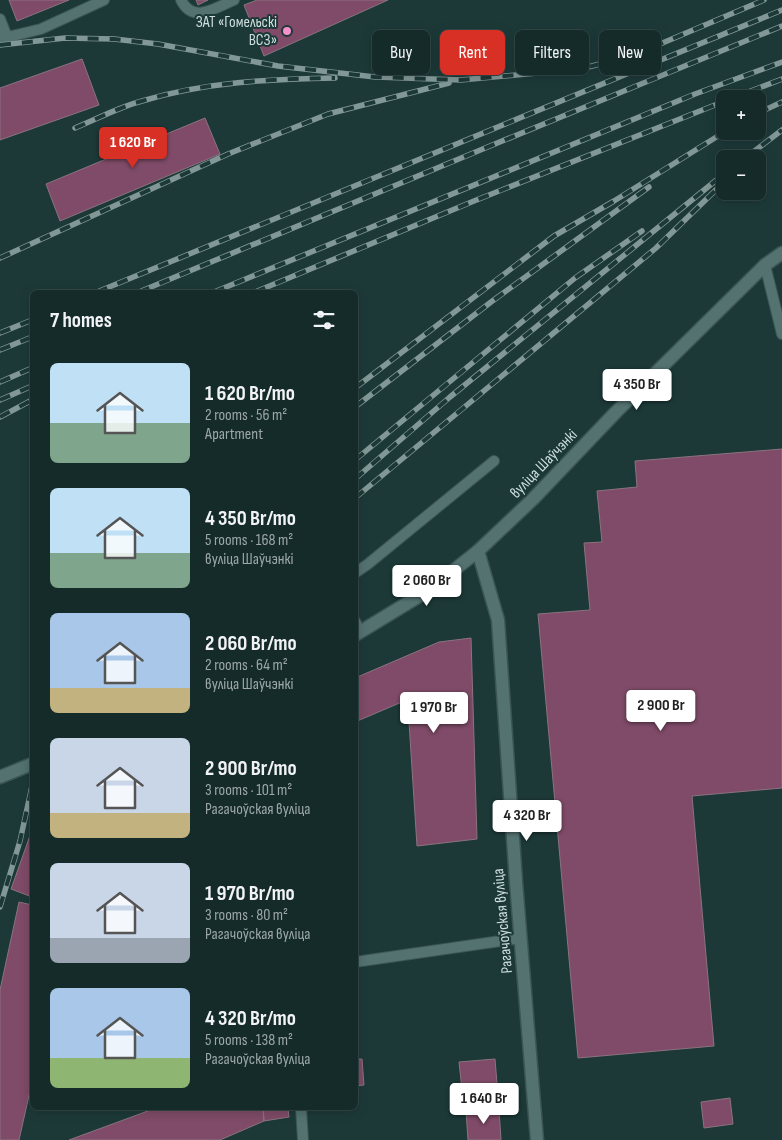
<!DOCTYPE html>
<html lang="en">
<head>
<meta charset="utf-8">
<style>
  :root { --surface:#152b2a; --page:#223736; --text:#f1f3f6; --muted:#9da7a8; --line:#344747; --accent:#d93025 }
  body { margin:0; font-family:"Sofia Sans Condensed",sans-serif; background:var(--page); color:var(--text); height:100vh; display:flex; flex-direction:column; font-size:19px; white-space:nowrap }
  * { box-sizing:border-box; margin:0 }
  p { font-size:16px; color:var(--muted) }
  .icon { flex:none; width:28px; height:28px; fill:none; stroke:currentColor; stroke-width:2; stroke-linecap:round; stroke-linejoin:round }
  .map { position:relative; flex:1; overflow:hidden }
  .details { position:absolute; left:30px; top:290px; width:328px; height:820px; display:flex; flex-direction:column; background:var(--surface); border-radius:8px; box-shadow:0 2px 12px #0003,0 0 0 1px var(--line) }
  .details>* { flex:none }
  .guide { position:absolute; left:372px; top:30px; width:334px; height:45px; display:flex; gap:10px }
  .buttons { position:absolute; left:716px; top:90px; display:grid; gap:10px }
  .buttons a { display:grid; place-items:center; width:50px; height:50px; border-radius:8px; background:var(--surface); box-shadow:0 2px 12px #0003,0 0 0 1px var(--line); font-size:25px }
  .price { position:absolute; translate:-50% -42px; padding:0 11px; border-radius:5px; background:#fff; color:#222; font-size:16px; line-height:32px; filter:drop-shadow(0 1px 2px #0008) }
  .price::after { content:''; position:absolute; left:50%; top:30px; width:15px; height:11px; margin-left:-8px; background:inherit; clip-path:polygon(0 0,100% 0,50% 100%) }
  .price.active { background:var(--accent); color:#fff }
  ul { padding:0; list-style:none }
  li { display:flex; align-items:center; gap:15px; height:125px; padding:0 20px }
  li span { display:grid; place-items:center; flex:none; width:140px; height:100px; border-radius:8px; color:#555 }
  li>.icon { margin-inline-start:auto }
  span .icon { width:60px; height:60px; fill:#fffc; stroke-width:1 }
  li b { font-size:21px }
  h2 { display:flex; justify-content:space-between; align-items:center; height:60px; padding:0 20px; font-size:21px }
  .tag { padding:0 18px; border-radius:8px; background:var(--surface); box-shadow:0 2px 12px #0003,0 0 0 1px var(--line); font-size:18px; line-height:45px }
  .tag.active { background:var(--accent); color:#fff }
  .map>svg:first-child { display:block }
  .building { fill:#7f4b68; stroke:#8b737f }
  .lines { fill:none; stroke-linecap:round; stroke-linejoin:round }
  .service-casing { stroke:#3b5554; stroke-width:12 }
  .minor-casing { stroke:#3b5554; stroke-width:15 }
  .secondary-casing { stroke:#3b5554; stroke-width:15 }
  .service { stroke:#537270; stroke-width:10 }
  .minor { stroke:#537270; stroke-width:12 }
  .secondary { stroke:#537270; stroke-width:12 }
  .rail-casing { stroke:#829897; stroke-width:5.5 }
  .rail { stroke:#1c3938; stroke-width:4; stroke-dasharray:11; stroke-linecap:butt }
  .poi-dot { fill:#f890cb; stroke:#1c3938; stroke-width:2 }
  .labels { text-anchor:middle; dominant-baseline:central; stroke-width:4; stroke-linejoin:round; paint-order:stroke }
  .poi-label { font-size:16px; fill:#cedfde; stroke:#1c3938; text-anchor:end }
  .street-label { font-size:16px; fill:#cedfde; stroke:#1c3938 }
</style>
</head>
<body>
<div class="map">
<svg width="782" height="1140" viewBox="0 0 782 1140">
  <rect width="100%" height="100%" fill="#1c3938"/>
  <path class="building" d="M9,0H69L17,21Z
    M196,0H208L198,5Z
    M257,0H388L264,56L244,5Z
    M82,59L99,105L0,140V88Z
    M205,118L220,154L60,221L46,184Z
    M782,449V788L692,796L714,1046L578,1058L538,614L590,610L584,543L602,542L597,491L637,487L635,461Z
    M471,638L477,839L417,846L409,722H426L416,696L355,722V678L439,642Z
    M32,830V897L11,889Z
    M19,902L32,905V1082L19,1140H0V990Z
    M355,1059H362L364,1085L355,1086Z
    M495,1059L498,1096L463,1099L459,1062Z
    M730,1098L733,1124L704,1128L701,1102Z
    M156,1108H263L264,1121L220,1140H69Z
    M263,1108H288L289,1117L264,1121Z
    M499,1109L501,1140H468L466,1111Z"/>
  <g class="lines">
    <g class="service-casing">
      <path id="service" d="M181,0C193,24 215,8 234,0
        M0,19L7,37
        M0,39L41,29L104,0
        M765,265L782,334
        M355,573L368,564L494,461
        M355,621L360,632
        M355,962L521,938
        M301,1108L303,1140"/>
    </g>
    <g class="minor-casing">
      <path id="minor" d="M478,551L498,620L516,882L537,1140"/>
    </g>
    <g class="secondary-casing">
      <path id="secondary" d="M355,635L429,590L478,551L533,499L616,412L765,265L782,253
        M0,777L32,764"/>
    </g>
    <use href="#service" class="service"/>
    <use href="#minor" class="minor"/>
    <use href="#secondary" class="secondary"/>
    <g class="rail-casing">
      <path id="rail" d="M0,45L65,38L114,39L158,44L278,66L375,77L461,80L581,69L618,59L653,47L764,0
        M730,99L782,79
        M758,113L782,102
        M75,128C97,119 119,107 142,101C205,82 270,79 335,78
        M744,159L782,130
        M0,258L228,154L328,114L449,83
        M97,292L782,10
        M139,292L478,151L782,26
        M214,292L695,94L782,62
        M255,292L474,201L725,101
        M0,333L32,320
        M0,350L32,337
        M0,382L32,368
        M355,388L554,236L614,201L726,131
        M0,400L32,386
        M355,407L491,302L649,187
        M0,417L32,400
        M355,460L575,278L642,231
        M355,479L450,397L725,173
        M355,498L656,248L725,181
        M0,907L20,841L32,786"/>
    </g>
    <use href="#rail" class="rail"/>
  </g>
  <circle class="poi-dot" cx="287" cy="31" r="5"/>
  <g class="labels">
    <g class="poi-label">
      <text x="277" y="22">ЗАТ «Гомельскі<tspan x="277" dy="18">ВСЗ»</tspan></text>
    </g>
    <g class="street-label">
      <text transform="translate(544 464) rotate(-46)">вуліца Шаўчэнкі</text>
      <text transform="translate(503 921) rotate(-95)">Рагачоўская вуліца</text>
    </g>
  </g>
</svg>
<div class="buttons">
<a>+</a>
<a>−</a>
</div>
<b class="price active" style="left:133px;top:169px">1 620 Br</b>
<b class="price" style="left:637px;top:411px">4 350 Br</b>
<b class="price" style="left:427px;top:607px">2 060 Br</b>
<b class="price" style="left:661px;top:732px">2 900 Br</b>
<b class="price" style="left:434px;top:734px">1 970 Br</b>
<b class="price" style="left:527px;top:842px">4 320 Br</b>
<b class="price" style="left:484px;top:1125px">1 640 Br</b>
<div class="guide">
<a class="tag">Buy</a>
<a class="tag active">Rent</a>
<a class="tag">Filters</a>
<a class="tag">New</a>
</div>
<section class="details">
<h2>7 homes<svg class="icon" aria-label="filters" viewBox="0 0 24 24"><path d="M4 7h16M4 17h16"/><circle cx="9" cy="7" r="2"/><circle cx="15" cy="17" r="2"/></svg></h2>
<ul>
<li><span style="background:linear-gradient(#bfe0f5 60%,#7fa58c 0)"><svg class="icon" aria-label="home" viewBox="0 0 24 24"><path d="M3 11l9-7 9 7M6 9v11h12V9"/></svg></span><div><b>1 620 Br/mo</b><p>2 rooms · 56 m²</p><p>Apartment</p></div></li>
<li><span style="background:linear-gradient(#bfe0f5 65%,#7fa58c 0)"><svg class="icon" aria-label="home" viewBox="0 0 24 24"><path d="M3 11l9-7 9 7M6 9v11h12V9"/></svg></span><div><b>4 350 Br/mo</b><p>5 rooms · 168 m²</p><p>вуліца Шаўчэнкі</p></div></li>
<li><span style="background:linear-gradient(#a9c7e8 75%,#c2b280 0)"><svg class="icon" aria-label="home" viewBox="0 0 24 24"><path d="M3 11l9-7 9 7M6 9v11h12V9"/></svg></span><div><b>2 060 Br/mo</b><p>2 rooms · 64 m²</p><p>вуліца Шаўчэнкі</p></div></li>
<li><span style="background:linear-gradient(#c9d6e8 75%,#c2b280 0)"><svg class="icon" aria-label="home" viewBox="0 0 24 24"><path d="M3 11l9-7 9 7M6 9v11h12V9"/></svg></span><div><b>2 900 Br/mo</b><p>3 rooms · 101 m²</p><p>Рагачоўская вуліца</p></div></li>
<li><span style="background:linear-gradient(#c9d6e8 75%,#9aa5b1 0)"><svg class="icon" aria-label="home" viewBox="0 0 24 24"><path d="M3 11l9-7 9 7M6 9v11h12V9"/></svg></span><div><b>1 970 Br/mo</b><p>3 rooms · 80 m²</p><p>Рагачоўская вуліца</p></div></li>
<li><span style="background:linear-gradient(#a9c7e8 70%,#8fb573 0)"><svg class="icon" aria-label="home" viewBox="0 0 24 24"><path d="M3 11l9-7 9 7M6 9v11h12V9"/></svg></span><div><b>4 320 Br/mo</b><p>5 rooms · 138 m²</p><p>Рагачоўская вуліца</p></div></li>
</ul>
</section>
</div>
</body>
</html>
